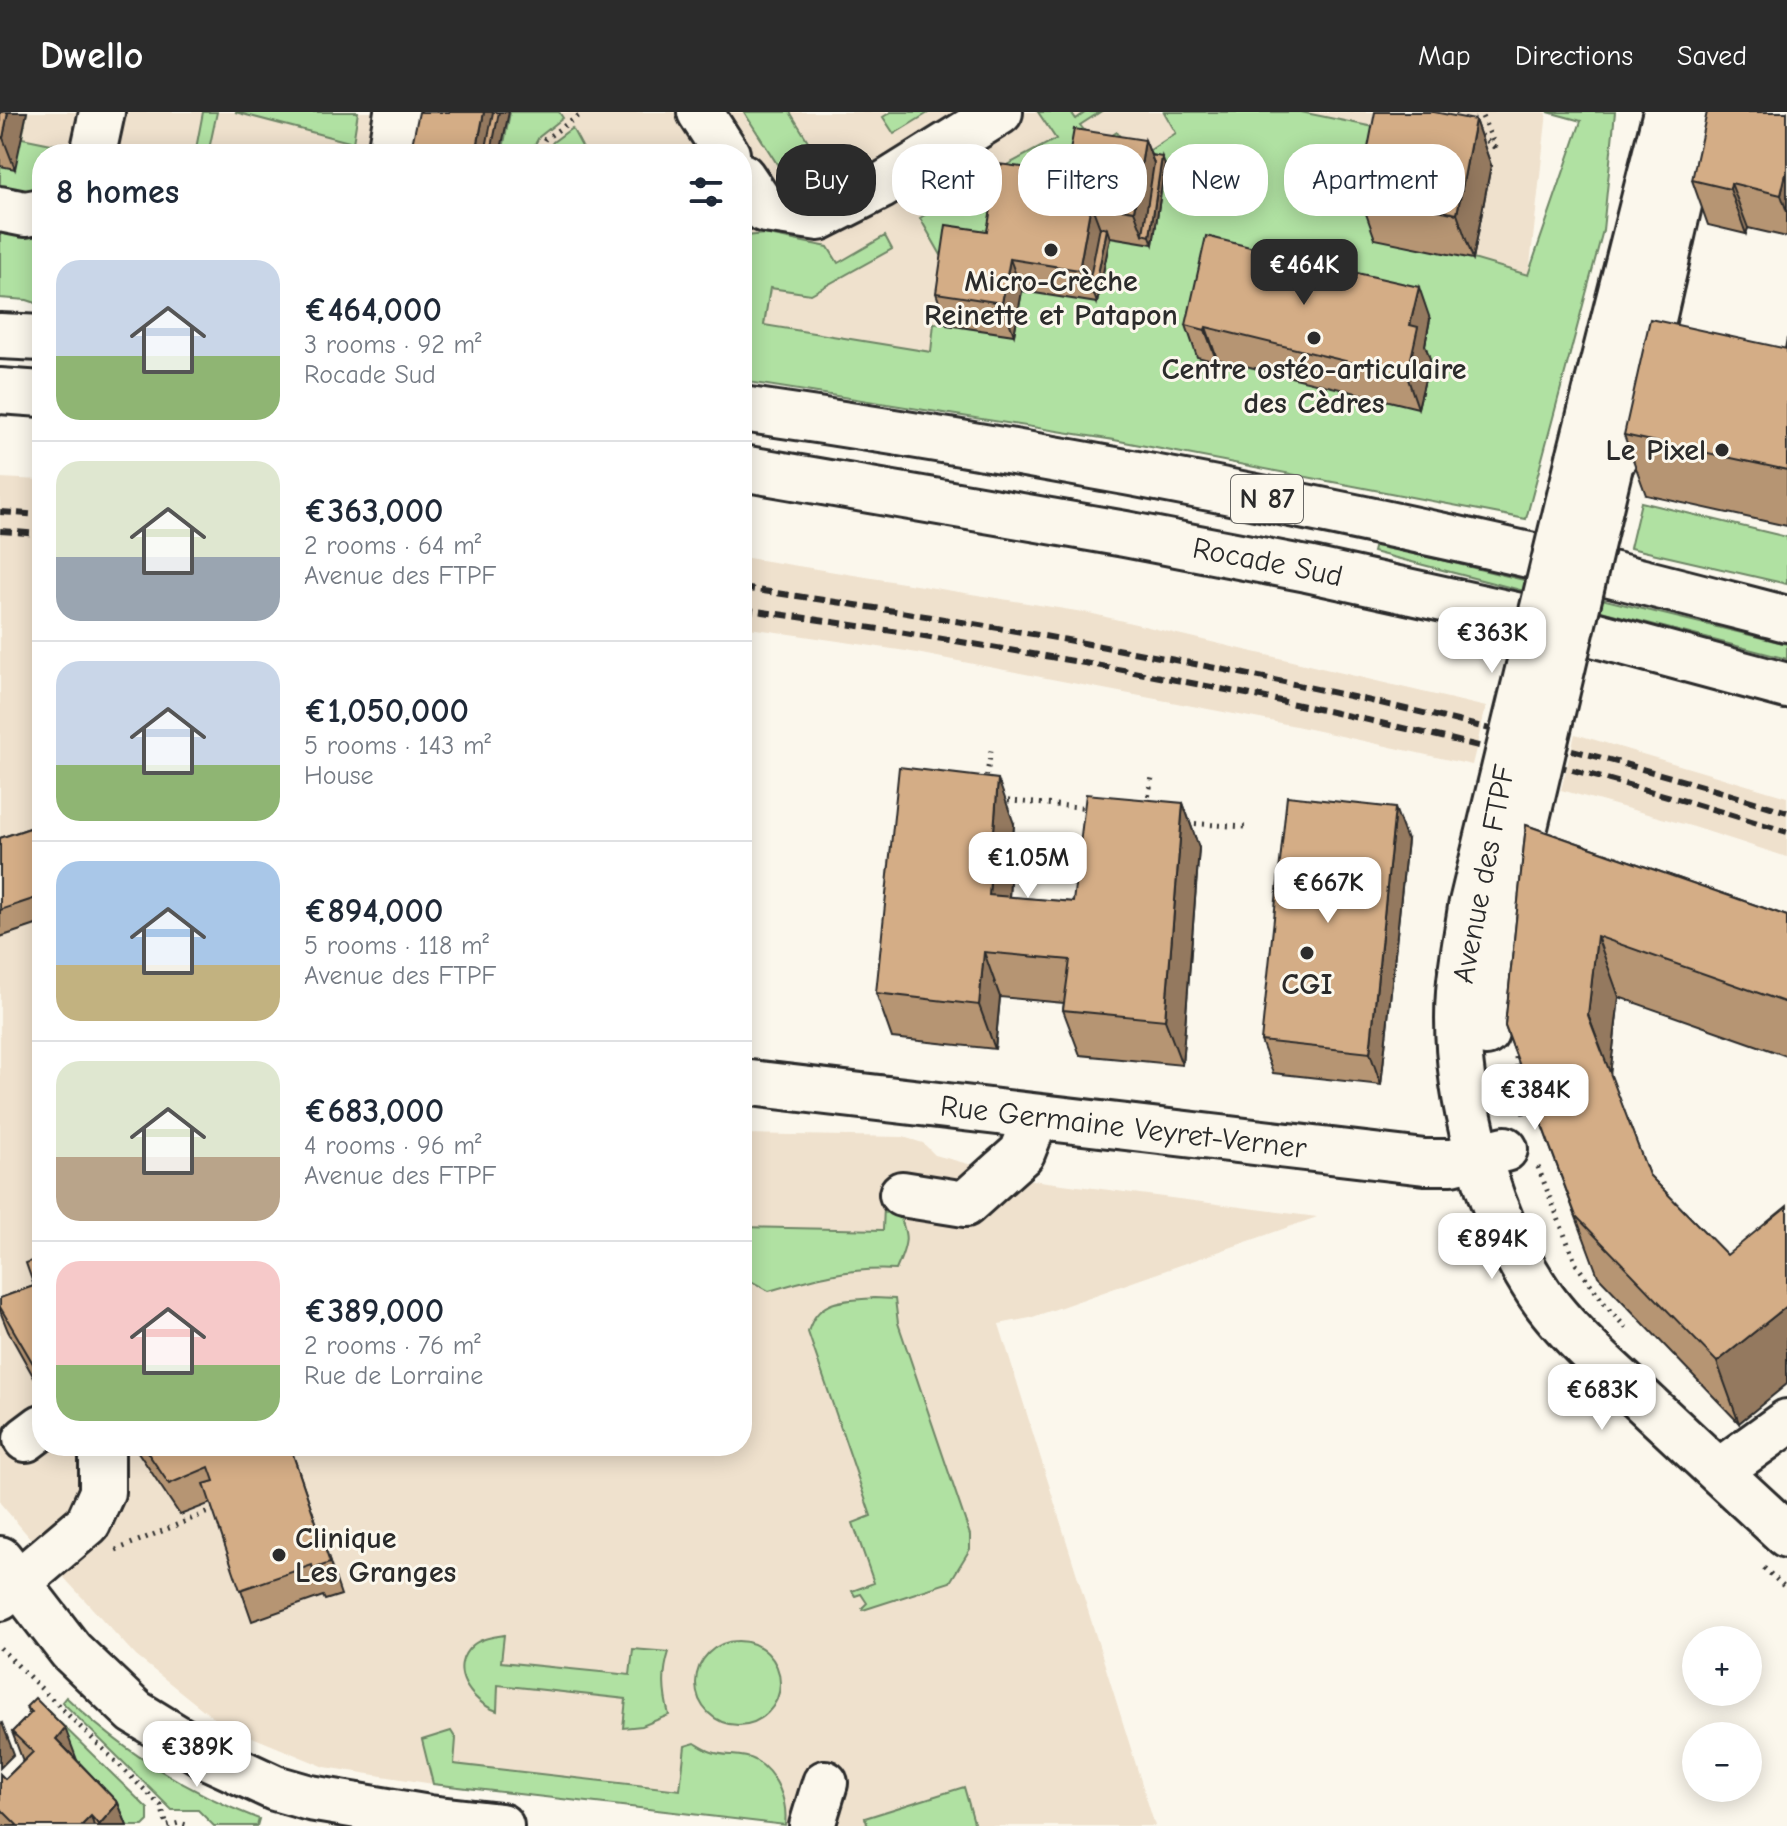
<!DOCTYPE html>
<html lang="en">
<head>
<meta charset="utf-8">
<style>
  :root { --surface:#fff; --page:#f2f2f3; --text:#1f2937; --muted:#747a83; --line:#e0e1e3; --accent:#2b2b2b }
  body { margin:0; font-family:"Comic Neue",sans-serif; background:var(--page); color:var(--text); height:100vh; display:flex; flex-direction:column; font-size:30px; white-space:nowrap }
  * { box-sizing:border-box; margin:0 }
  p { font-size:26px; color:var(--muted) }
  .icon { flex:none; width:44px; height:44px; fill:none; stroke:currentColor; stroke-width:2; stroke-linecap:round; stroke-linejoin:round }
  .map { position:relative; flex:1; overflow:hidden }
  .drawer { position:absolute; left:32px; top:32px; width:720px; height:1312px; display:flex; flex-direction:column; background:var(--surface); border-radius:32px; box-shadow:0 4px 20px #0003 }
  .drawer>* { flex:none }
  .guide { position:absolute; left:776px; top:32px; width:760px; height:72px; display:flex; gap:16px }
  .fabs { position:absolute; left:1682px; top:1514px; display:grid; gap:16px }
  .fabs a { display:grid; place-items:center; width:80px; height:80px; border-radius:50%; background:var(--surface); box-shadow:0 4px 20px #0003; font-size:40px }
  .price { position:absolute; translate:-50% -68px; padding:0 18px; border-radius:16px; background:#fff; color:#222; font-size:26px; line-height:52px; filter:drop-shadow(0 2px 4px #0008) }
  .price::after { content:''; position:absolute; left:50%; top:48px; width:24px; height:18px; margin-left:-12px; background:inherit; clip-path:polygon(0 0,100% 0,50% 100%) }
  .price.current { background:var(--accent); color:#fff }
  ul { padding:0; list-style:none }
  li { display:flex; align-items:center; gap:24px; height:200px; padding:0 24px }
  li+li { border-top:2px solid var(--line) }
  li span { display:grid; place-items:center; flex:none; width:224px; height:160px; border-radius:24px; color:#555 }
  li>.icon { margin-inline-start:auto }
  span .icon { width:96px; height:96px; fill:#fffc; stroke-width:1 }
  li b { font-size:34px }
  h2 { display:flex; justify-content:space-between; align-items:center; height:96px; padding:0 24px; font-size:34px }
  .pill { padding:0 28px; border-radius:32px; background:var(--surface); box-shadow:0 4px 20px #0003; font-size:28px; line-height:72px }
  .pill.current { background:var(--accent); color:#fff }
  header { display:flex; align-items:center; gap:48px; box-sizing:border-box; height:112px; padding:0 40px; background:var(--accent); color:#fff }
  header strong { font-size:38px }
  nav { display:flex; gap:44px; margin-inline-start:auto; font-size:28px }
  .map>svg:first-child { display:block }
  .built { fill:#efe1cd }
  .green { fill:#b0e1a2; stroke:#6e8666; stroke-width:2 }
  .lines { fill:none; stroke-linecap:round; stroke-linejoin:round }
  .minor-casing { stroke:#2b2b2b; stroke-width:50 }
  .highway-casing { stroke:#2b2b2b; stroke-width:50 }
  .path { stroke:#2b2b2b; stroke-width:5; stroke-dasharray:2 6; stroke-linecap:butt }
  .minor { stroke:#fbf7ec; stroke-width:44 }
  .highway { stroke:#fbf7ec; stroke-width:44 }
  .rail { stroke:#2b2b2b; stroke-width:6; stroke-dasharray:12 6; stroke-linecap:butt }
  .minor-bridge-casing { stroke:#2b2b2b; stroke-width:50; stroke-linecap:butt }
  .minor-bridge { stroke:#fbf7ec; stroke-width:44 }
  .wall { fill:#b69573; stroke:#2b2b2b; stroke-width:2 }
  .shaded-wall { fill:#94795e; stroke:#2b2b2b; stroke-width:2 }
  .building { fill:#d4ad86; stroke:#2b2b2b; stroke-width:2 }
  .poi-dot { fill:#2b2b2b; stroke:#fbf7ec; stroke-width:3 }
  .labels { text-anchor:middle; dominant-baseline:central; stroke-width:6; stroke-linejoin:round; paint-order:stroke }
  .shield { fill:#fbf7ec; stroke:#696865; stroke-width:2 }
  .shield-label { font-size:28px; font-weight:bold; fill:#2b2b2b }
  .poi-label { font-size:30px; font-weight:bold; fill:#2b2b2b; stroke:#fbf7ec }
  .street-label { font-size:30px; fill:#2b2b2b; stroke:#fbf7ec }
</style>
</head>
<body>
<header>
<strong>Dwello</strong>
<nav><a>Map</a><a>Directions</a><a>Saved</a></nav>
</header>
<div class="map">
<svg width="1787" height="1714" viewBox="0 0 1787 1714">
  <rect width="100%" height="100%" fill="#fbf7ec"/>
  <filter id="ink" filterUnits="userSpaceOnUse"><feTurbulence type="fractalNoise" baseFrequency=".0125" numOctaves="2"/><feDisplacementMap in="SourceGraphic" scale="16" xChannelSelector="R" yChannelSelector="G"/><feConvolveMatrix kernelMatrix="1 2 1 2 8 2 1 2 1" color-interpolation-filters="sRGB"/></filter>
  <g filter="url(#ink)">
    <path class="built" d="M0,0H1547L1529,163L1469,362L742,233V42H42V166Z
      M0,366L42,368V1334H742V1022L903,1025L923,1031L935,1043L1024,1067L1317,1105L1030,1206L999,1212L1155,1714H802L433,1672L325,1655L221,1612L136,1544L68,1470L0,1391Z
      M742,445L1089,501L1486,595L1472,653L1296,614L906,539L742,515Z
      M1575,622L1787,685V745L1694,715L1561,678Z"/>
    <path class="green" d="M0,0H27L22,26L61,34L71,41L42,42V84L0,78Z
      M203,0H217L208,42H195Z
      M235,0H358L353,31Z
      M510,0H559L563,6L539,25L530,42H502Z
      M744,0H790L824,55L843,44L848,51L798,85Z
      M891,0H928V1L894,22L883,5Z
      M1038,0H1071L1076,7L1086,0H1100L1080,13L1096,33L1117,20L1135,48L1176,21L1164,0H1301L1437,28L1473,147L1528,163L1581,9L1548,0H1615L1603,118L1526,407L1114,328L742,269V119L746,124L764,122L828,135L838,151L885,124L892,137L811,182L770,176L764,213L931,240L934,211L947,212L957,145L941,143L920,106L984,65L1056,27Z
      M572,16L586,42H545L553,30Z
      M0,118L42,119V193L27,188L0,186Z
      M1641,390L1787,425V472L1630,436Z
      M1375,432L1787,532V547L1373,440Z
      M884,1094L896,1095C909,1124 909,1129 896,1158C851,1155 813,1166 769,1179L742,1164V1115L883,1118Z
      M874,1186L895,1187L898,1211L970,1423V1437L950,1470L863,1498L862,1496L867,1491L861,1482L855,1484L852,1479L874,1471L853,1411L871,1404L808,1220C818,1186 843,1189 874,1186Z
      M504,1523L501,1550L630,1563L633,1537L669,1540C662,1562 663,1580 669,1603L642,1614L623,1616L626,1587L498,1573L497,1599C471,1590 446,1556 473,1533C481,1526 494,1525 504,1523Z
      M696 1571a42 42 0 1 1 84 0a42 42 0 1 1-84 0Z
      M66,1585C121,1638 188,1680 259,1707L257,1714H214L198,1698H172L62,1590Z
      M47,1598L148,1697V1709L143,1714H123L40,1600Z
      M451,1619L456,1627L454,1652L680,1678L685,1634L695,1631C700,1634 706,1638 712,1640C725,1645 742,1641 755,1648C777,1661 788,1689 785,1713L433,1672L422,1628Z
      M964,1675L975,1714H868L865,1706Z"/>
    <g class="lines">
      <g class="minor-casing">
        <g id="minor">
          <path d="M700,0L727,42"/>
          <path d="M93,42L102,0"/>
          <path d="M390,42L397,0"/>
          <path d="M742,64L765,98L819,106L880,75L1000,0"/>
          <path d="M0,97L25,102L42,99"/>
          <path d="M1579,346L1666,0"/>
          <path d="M1610,354L1629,314L1700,0"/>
          <path d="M1471,795C1467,823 1461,852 1459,880C1452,975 1486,1102 1539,1181C1563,1217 1608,1257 1640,1286C1689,1332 1738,1378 1787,1423"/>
          <path d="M1486,921L1488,883L1504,804"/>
          <path id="s1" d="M742,970L1425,1050H1452L1505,1037"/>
          <path d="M902,1082L965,1092L1022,1041L1036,1006"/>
          <path d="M26,1327L42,1315"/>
          <path d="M1733,1349L1787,1310"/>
          <path d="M0,1447L71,1539L135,1600L210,1646L275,1676L310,1686L429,1706L501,1714"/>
          <path d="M0,1486L88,1411L102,1380V1342L99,1334"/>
          <path d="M812,1714L825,1671"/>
        </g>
      </g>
      <g class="highway-casing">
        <g id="highway">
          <path d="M0,224L42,226"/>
          <path d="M0,279L42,282"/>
          <path d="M742,297C1018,337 1292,388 1564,451C1638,468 1713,488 1787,507"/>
          <path id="s2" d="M742,356L1125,422L1307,457L1552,511L1787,574"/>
        </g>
      </g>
      <path class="path" d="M1457,0L1465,8
        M1475,18L1497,38L1480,0
        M536,42L545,27L583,1
        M985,672L992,634
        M1000,688L1090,696
        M1147,692L1152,665
        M1187,711L1245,715
        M1516,945L1519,978L1524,1003
        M1538,1055L1576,1152L1607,1195L1626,1216
        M116,1438L218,1396
        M1764,1456L1787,1477
        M0,1536L161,1694L167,1714
        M168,1714L179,1711L191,1714"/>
      <use href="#minor" class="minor"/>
      <use href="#highway" class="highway"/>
      <path class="rail" d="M0,400L42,403
        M0,419L42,422
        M742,476C1095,527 1447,593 1787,700
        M742,497C1095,546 1447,613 1787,720"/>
      <g class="minor-bridge-casing">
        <path id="minor-bridge" d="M1471,795L1579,346
          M1504,804L1610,354"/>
      </g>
      <use href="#minor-bridge" class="minor-bridge"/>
    </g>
    <path class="wall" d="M0,0L15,57L0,54Z
      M1787,0V125L1748,116L1746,122L1708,113L1692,68Z
      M1475,8L1491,53L1473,147L1375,127L1359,82Z
      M1145,28L1151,43L1165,53L1153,132L1110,125L1097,191L1022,179L1014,223L947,213L936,181L987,119L1066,61Z
      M742,115L746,124L742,126Z
      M1302,148L1305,157L1430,207L1425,233L1430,247L1418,296L1217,247V250L1197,245L1186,213Z
      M1787,226V414L1646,383L1624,323L1785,237Z
      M1183,691L1199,736L1182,953L1080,943L1063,898L1064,891L1000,885L995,937L892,926L876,881L1014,712L1009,785L1073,790Z
      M42,712V811L0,825V726Z
      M1526,713L1787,804V944L1619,885L1610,962L1649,1063L1727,1143L1739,1311L1598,1164L1505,914Z
      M1407,728L1381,973L1273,961L1261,929Z
      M42,1145V1280L8,1219L0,1199V1186L34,1174Z
      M134,1334H290L341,1483L325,1488L323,1484L252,1509L211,1391L180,1403Z
      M26,1595L118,1691L127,1714H0V1662L5,1667L23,1649L12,1620L29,1603Z"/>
    <path class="shaded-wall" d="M8,0H27L15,57L3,26Z
      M484,0H509L500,42H476Z
      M1475,8L1491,53L1473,147L1457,102Z
      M1145,28L1157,59L1143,122L1134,99Z
      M1162,45L1165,53L1153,132L1150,124Z
      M1787,57V100L1781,83Z
      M1731,71L1748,116L1746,122L1730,77Z
      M1091,92L1103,124L1087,181L1079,158Z
      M1107,117L1110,126L1097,191L1094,182Z
      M1010,147L1022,179L1014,223L1002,191Z
      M1419,175L1430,207L1425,233L1430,247L1418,296L1407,264L1410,213Z
      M1206,215L1217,247V250L1205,218Z
      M998,667L1014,712L1006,828L989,783Z
      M1183,691L1199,736L1182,953L1165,908Z
      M1395,696L1407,728L1381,973L1370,941Z
      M1597,824L1619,885L1610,963L1588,903Z
      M984,840L1000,885L995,937L979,893Z
      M1787,1194V1272L1739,1311L1717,1250Z
      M2,1611L14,1642L0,1656V1613Z
      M65,1616L77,1648L56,1627Z
      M118,1691L127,1714H100L99,1713Z
      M91,1704L94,1714H81Z"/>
    <path class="building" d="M0,0H8L3,26L0,25Z
      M419,0H484L476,41H497L498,42H410Z
      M493,0H499L491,40L493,41H485Z
      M1375,0H1434L1475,8L1457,102L1359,82Z
      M1707,0H1787V57L1781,83L1731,71L1730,77L1692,68Z
      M1074,17L1145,28L1134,99L1091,92L1079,158L1010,147L1002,191L936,181L946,113L987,119L999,52L1066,61Z
      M1151,43L1162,45L1150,124L1143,122L1154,51Z
      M1100,115L1107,117L1094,182L1087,181Z
      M1206,124L1302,148L1300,156L1355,168L1357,161L1419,175L1410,213L1418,215L1407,264L1206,215L1205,218L1186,213Z
      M1650,207L1787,237V358L1624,323Z
      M899,655L998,667L989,783L1073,790L1086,682L1183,691L1165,908L1063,898L1070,848L984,840L979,893L876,881Z
      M1287,684L1395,696L1370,941L1261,929Z
      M42,712V784L0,798V726Z
      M1526,713L1787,804V891L1597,824L1588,903L1649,1063L1727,1143L1787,1094V1194L1717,1250L1576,1104L1505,914Z
      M42,1145V1259L38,1260L0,1195V1186L34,1174L26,1151Z
      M143,1334H290L330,1451L313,1457L312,1453L240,1478L204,1372L214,1369L209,1355L169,1372Z
      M35,1586L65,1616L56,1627L118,1691L99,1713L91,1704L81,1714H18L0,1696V1662L5,1667L33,1640L12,1620L32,1600L26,1595Z"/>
  </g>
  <g class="poi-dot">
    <circle cx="1051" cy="138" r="8"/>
    <circle cx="1314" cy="226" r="8"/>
    <circle cx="1722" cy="338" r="8"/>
    <circle cx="1307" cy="841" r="8"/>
    <circle cx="279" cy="1443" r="8"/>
  </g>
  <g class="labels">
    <rect class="shield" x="1231" y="363" width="72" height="48" rx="6"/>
    <g class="shield-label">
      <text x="1267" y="387">N 87</text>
    </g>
    <g class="poi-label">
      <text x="1051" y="169">Micro-Crèche<tspan x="1051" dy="34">Reinette et Patapon</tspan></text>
      <text x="1314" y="257">Centre ostéo-articulaire<tspan x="1314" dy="34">des Cèdres</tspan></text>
      <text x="1706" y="338" text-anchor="end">Le Pixel</text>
      <text x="1307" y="872">CGI</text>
      <text x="295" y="1426" text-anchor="start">Clinique<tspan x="295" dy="34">Les Granges</tspan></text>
    </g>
    <g class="street-label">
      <text stroke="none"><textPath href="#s2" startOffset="534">Rocade Sud</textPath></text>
      <text transform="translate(1484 762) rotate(-79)">Avenue des FTPF</text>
      <text stroke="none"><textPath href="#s1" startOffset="384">Rue Germaine Veyret-Verner</textPath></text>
    </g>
  </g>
</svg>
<div class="fabs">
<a>+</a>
<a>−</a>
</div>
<b class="price current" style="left:1304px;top:195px">€464K</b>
<b class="price" style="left:1492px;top:563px">€363K</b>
<b class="price" style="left:1028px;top:788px">€1.05M</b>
<b class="price" style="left:1328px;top:813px">€667K</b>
<b class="price" style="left:1535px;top:1020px">€384K</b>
<b class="price" style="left:1492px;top:1169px">€894K</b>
<b class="price" style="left:1602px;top:1320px">€683K</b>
<b class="price" style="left:197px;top:1677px">€389K</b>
<div class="guide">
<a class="pill current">Buy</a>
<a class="pill">Rent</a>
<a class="pill">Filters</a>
<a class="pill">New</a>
<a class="pill">Apartment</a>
</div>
<section class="drawer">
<h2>8 homes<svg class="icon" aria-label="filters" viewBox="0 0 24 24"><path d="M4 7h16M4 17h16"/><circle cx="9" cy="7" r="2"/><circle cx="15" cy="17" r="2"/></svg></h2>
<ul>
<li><span style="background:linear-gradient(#c9d6e8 60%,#8fb573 0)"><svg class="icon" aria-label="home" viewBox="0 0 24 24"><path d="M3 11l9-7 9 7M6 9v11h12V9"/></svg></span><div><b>€464,000</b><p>3 rooms · 92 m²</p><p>Rocade Sud</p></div></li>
<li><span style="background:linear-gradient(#dfe7d0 60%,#9aa5b1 0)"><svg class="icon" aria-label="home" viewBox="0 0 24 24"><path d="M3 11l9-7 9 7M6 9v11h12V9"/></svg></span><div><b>€363,000</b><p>2 rooms · 64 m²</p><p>Avenue des FTPF</p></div></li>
<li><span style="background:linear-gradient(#c9d6e8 65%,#8fb573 0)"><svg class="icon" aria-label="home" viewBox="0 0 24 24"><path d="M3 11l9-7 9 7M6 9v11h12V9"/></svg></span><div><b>€1,050,000</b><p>5 rooms · 143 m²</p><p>House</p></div></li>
<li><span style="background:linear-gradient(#a9c7e8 65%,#c2b280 0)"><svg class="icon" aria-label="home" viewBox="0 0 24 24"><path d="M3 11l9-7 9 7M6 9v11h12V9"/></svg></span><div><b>€894,000</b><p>5 rooms · 118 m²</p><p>Avenue des FTPF</p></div></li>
<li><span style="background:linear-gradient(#dfe7d0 60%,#b9a48a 0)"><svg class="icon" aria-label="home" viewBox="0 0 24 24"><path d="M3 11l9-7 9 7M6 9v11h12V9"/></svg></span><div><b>€683,000</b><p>4 rooms · 96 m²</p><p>Avenue des FTPF</p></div></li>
<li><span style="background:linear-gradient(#f6c9c9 65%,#8fb573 0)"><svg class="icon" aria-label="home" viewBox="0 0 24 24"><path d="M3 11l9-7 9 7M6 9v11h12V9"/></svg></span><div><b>€389,000</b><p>2 rooms · 76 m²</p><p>Rue de Lorraine</p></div></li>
</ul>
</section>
</div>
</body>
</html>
